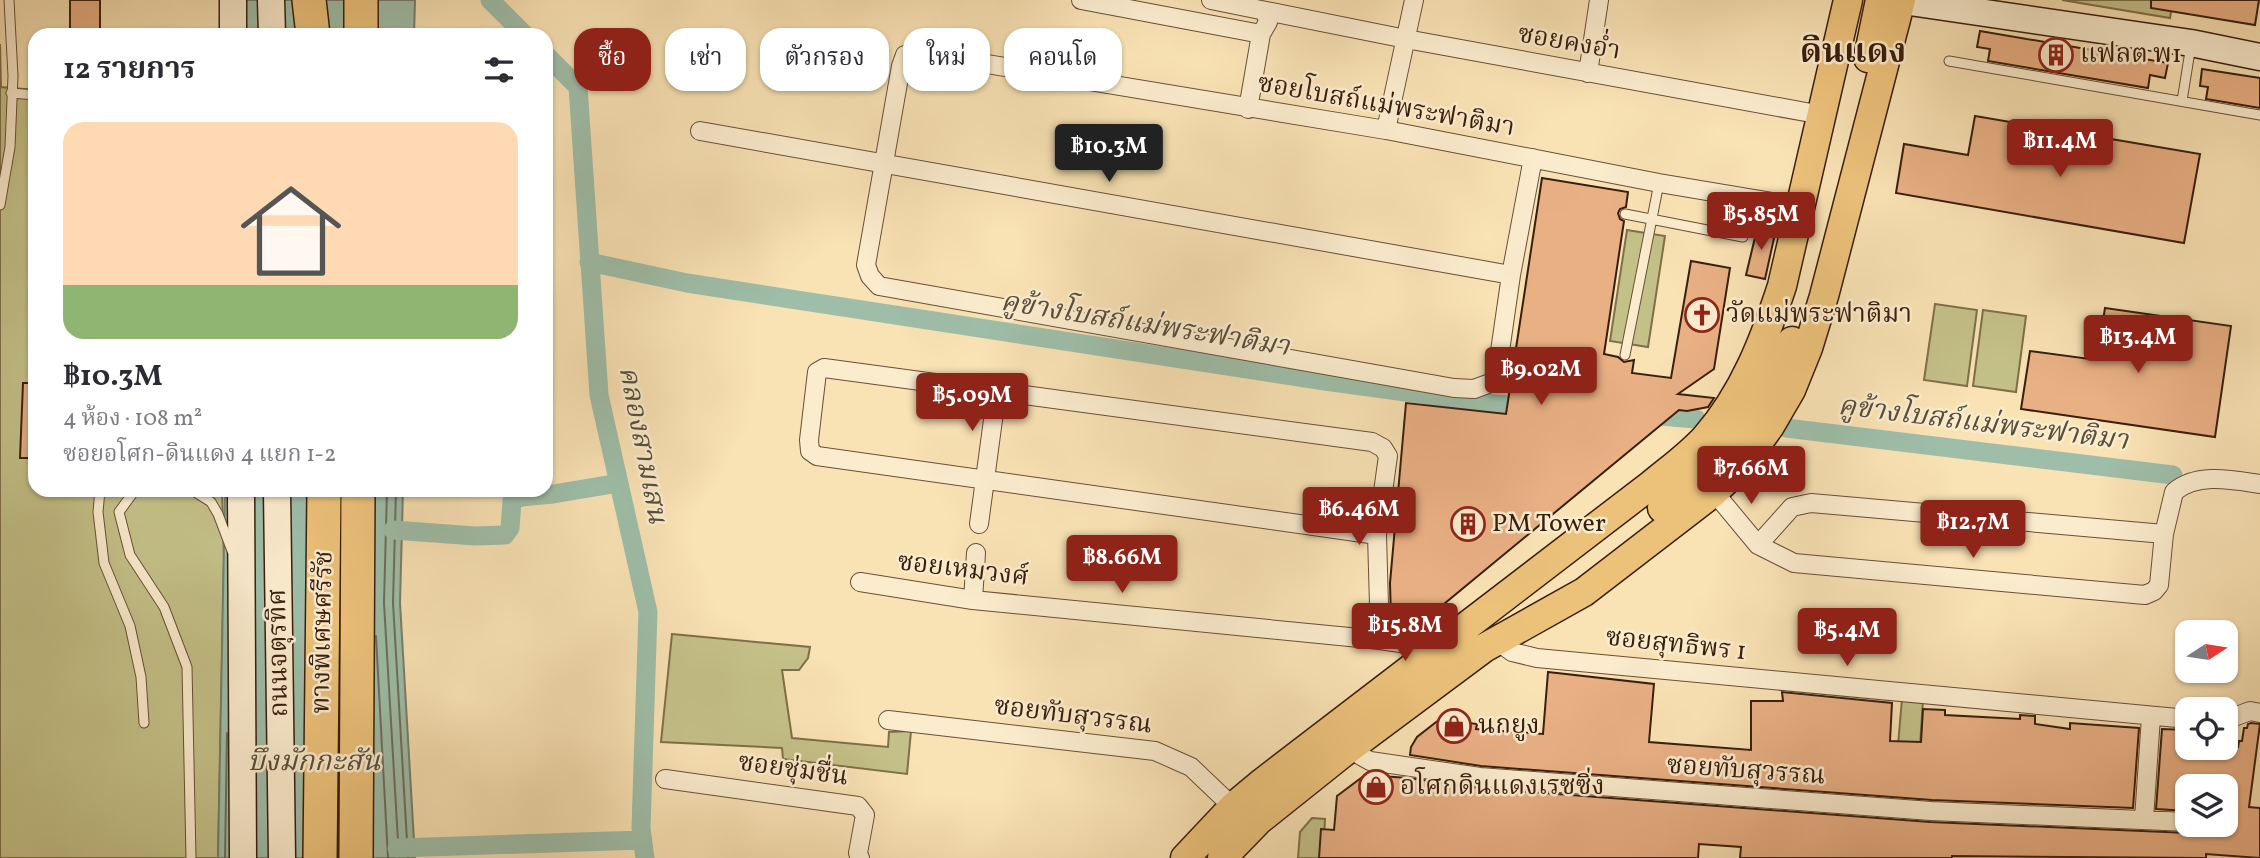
<!DOCTYPE html>
<html lang="th">
<head>
<meta charset="utf-8">
<style>
  :root { --surface:#fff; --page:#f7f7f7; --text:#2b2b33; --muted:#7c7c81; --accent:#8f2418 }
  body { margin:0; font-family:Vollkorn,"Noto Serif Thai",serif; background:var(--page); color:var(--text); height:100vh; display:flex; flex-direction:column; font-size:26px; white-space:nowrap }
  * { box-sizing:border-box; margin:0 }
  p { font-size:23px; color:var(--muted) }
  .icon { flex:none; width:38px; height:38px; fill:none; stroke:currentColor; stroke-width:2; stroke-linecap:round; stroke-linejoin:round }
  .map { position:relative; flex:1; overflow:hidden }
  .details { position:absolute; left:28px; top:28px; width:525px; height:469px; display:flex; flex-direction:column; background:var(--surface); border-radius:21px; box-shadow:0 2px 5px #0004 }
  .details>* { flex:none }
  .top-card { position:absolute; left:574px; top:28px; width:665px; height:63px; display:flex; gap:14px }
  .needle { width:46px; rotate:78deg }
  .tools { position:absolute; left:2175px; top:620px; display:grid; gap:14px }
  .tools a { display:grid; place-items:center; width:63px; height:63px; border-radius:14px; background:var(--surface); box-shadow:0 2px 5px #0004; font-size:35px }
  .price { position:absolute; translate:-50% -60px; padding:0 16px; border-radius:7px; background:var(--accent); color:#fff; font-size:23px; line-height:46px; filter:drop-shadow(0 2px 4px #0008) }
  .price::after { content:''; position:absolute; left:50%; top:42px; width:21px; height:16px; margin-left:-10px; background:inherit; clip-path:polygon(0 0,100% 0,50% 100%) }
  .price.on { background:#222; color:#fff }
  ul { padding:0; list-style:none }
  li { display:grid; align-content:center; gap:14px; height:371px; padding:0 35px }
  li span { display:grid; place-items:center; height:217px; border-radius:21px; color:#555 }
  li>.icon { margin-inline-start:auto }
  span .icon { width:126px; height:126px; fill:#fffc; stroke-width:1 }
  li b { font-size:30px }
  h2 { display:flex; justify-content:space-between; align-items:center; height:84px; padding:0 35px; font-size:30px }
  .pill { padding:0 24px; border-radius:21px; background:var(--surface); box-shadow:0 2px 5px #0004; font-size:24px; line-height:63px }
  .pill.on { background:var(--accent); color:#fff }
  .map>svg:first-child { display:block }
  .green { fill:#c4c188; stroke:#7e704a; stroke-width:2 }
  .water { fill:#9ebea9; stroke:#767e6b; stroke-width:2 }
  .lines { fill:none; stroke-linecap:round; stroke-linejoin:round }
  .shore { stroke:#6c6e5b; stroke-width:2 }
  .canal { stroke:#9ebea9; stroke-width:19 }
  .building { fill:#e9b084; stroke:#391e0d; stroke-width:2 }
  .lane-casing { stroke:#694f37; stroke-width:11 }
  .street-casing { stroke:#694f37; stroke-width:20 }
  .secondary-casing { stroke:#391e0d; stroke-width:29 }
  .primary-casing { stroke:#391e0d; stroke-width:31 }
  .highway-casing { stroke:#391e0d; stroke-width:36 }
  .lane { stroke:#fbecce; stroke-width:9 }
  .street { stroke:#fbecce; stroke-width:18 }
  .secondary { stroke:#fbecce; stroke-width:26 }
  .primary { stroke:#ecc17a; stroke-width:28 }
  .highway { stroke:#ecc17a; stroke-width:33 }
  .labels { text-anchor:middle; dominant-baseline:central; stroke-width:5; stroke-linejoin:round; paint-order:stroke }
  .street-label { font-size:26px; fill:#391e0d; stroke:#fbecce }
  .poi-label { font-size:26px; fill:#391e0d; stroke:#fbecce; text-anchor:start }
  .water-label { font-size:28px; font-style:italic; fill:#574e3c; stroke:#fbecce }
  .district-label { font-size:33px; font-weight:bold; fill:#391e0d; stroke:#fbecce }
</style>
</head>
<body>
<div class="map">
<svg width="2260" height="858" viewBox="0 0 2260 858">
  <rect width="100%" height="100%" fill="#f9e2b4"/>
  <filter id="stains"><feTurbulence type="fractalNoise" baseFrequency=".00286" numOctaves="4"/><feColorMatrix values="0 0 0 0 .2 0 0 0 0 .09 0 0 0 0 .02 0 0 0 .5 -.17"/></filter>
  <radialGradient id="worn" r=".72"><stop offset=".6" stop-color="#630" stop-opacity="0"/><stop offset="1" stop-color="#630" stop-opacity=".3"/></radialGradient>
  <path class="green" d="M2062,0H2173L2170,18Z
    M0,44L1,87L35,90V490H222L224,559L218,858H0Z
    M1627,230L1665,236L1648,347L1610,341Z
    M1935,304L1977,310L1967,386L1924,380Z
    M1983,310L2026,316L2016,392L1973,386Z
    M672,634L810,647L808,658L799,670H782L792,738L888,747L889,732L911,731L907,774L783,759L782,748L661,742Z
    M1902,699L1923,700L1920,746L1898,745Z
    M1312,818L1325,819L1323,855L1338,858H1298L1300,832Z"/>
  <path class="water" d="M229,0H415L414,35H229Z
    M225,490H403L400,603L415,858H218Z"/>
  <g class="lines">
    <path class="shore" d="M387,490L384,603L399,858
      M396,490L393,603L408,858
      M376,636L388,858
      M225,858L227,733"/>
    <path class="canal" d="M490,0L525,35
      M546,55L578,87L599,395L648,612L641,828L645,858
      M589,262L687,283L1325,381L1494,404L1534,407
      M1648,415L1696,419
      M1786,428L2173,475
      M393,530L475,536L505,535L510,528L512,501L521,497L553,494L619,483
      M397,848L642,840"/>
  </g>
  <path class="building" d="M70,0H100V35H70Z
    M2151,0H2259L2255,25L2151,8Z
    M1980,31L2168,63L2165,78L2150,75L2148,88L1988,61L1990,49L1977,47Z
    M2202,69L2260,78V108L2206,99L2208,87L2200,86Z
    M1975,116L2200,154L2184,243L1896,193L1904,144L1968,155Z
    M1542,178L1628,192L1626,207L1620,209L1618,213L1620,219L1624,221L1604,354L1618,357L1624,362L1634,360L1632,373L1671,378L1691,261L1730,268L1714,369L1678,394L1714,398L1708,407L1687,411L1679,410L1427,618L1391,620L1390,583L1406,403L1506,414Z
    M1758,225L1776,229L1765,279L1746,275Z
    M2105,308L2231,326L2215,437L2021,409L2030,351L2097,360Z
    M23,383H35V458H20Z
    M1548,672L1654,684L1649,742L1751,750V701H1783L1782,692L1892,703L1890,741L1921,742L1923,709L1945,710V715L2020,719V715L2035,716V724L2070,729V723L2139,728L2133,808L1932,800L1481,766L1410,755L1411,747L1417,737L1440,719L1477,724L1476,729L1543,734Z
    M2251,723L2260,724L2249,807L2260,808V858L2206,854V858L1952,856V858H1740L1741,847L1699,844L1698,858H1319L1321,829L1334,830L1337,796L1365,775L1409,778L1479,788L1930,822L2188,833L2198,827L2218,828V824H2226V786H2188V811L2156,809L2162,729L2188,730V747H2238L2239,741H2242L2244,728H2247L2248,724Z"/>
  <g class="lines">
    <g class="lane-casing">
      <path id="lane" d="M1949,61L2260,115
        M11,93L35,95
        M2182,101L2191,45
        M0,205L10,147L13,76L9,0
        M1625,214L1743,237
        M1625,355L1659,183
        M100,490L98,512L104,563L130,626L141,677L144,723
        M135,490L119,512L130,555L164,607L187,667L191,858
        M192,490L211,502L218,514L232,551"/>
    </g>
    <g class="street-casing">
      <path id="street" d="M1081,0L1261,34L1268,22L1265,11
        M1211,0L1406,39L1822,115
        M1588,73L1599,0
        M1248,109L1261,34
        M1386,130L1414,0
        M700,131L1511,275
        M1533,158L1511,275L1497,372L1493,382L1474,389L1454,388L879,286L870,276L866,265L901,66L905,55L914,52L1386,130L1659,183L1801,207
        M1714,492L1758,545L1794,563L2145,595L2154,591L2159,585L2164,534L2174,492C2197,472 2233,480 2260,484
        M979,524L997,390
        M1377,535L817,456L810,451L809,440L817,372L824,368L1372,442L1383,448L1388,456L1377,535L1380,640
        M1758,545L1792,507L1811,503L2164,534
        M860,582L973,600L1380,640L1435,648
        M973,600L976,553
        M1497,641L1512,652L1537,658L2188,719
        M888,720L1155,751L1191,767L1233,807
        M2226,720L2250,711L2260,713
        M1353,745L1361,756L1370,761L1480,777L1666,791L1931,811L2188,822
        M665,779L858,806L865,815L858,853L860,858
        M2144,819L2151,717"/>
    </g>
    <g class="secondary-casing">
      <path id="secondary" d="M271,0L272,35
        M1896,0L2191,43L2260,57
        M233,35V0
        M241,490L243,858
        M277,490L282,858"/>
    </g>
    <g class="primary-casing">
      <path id="primary" d="M1868,58L1880,0
        M1662,508C1712,470 1748,432 1776,376C1781,364 1788,353 1792,341
        M1185,858L1233,807L1263,782L1652,484C1670,469 1690,455 1706,437C1744,393 1764,341 1782,286L1848,0
        M1222,858L1259,820L1343,753L1484,648L1584,592L1714,492L1743,464L1770,426L1791,390L1808,348L1824,296L1901,0"/>
    </g>
    <g class="highway-casing">
      <path id="highway" d="M309,0L313,35
        M361,35V0
        M320,858L324,490
        M356,858L358,490"/>
    </g>
    <use href="#lane" class="lane"/>
    <use href="#street" class="street"/>
    <use href="#secondary" class="secondary"/>
    <use href="#primary" class="primary"/>
    <use href="#highway" class="highway"/>
  </g>
  <defs>
    <g id="building-ring" transform="scale(1.75)"><circle r="9.5" fill="#fbecce" stroke="#8f2418" stroke-width="1.5"/><path d="M-4-6H4V6H1V3H-1V6H-4ZM-2.5-4.3h1.7v1.8h-1.7ZM.8-4.3h1.7v1.8H.8ZM-2.5-1h1.7V.8h-1.7ZM.8-1h1.7V.8H.8Z" fill="#8f2418"/></g>
    <g id="church-ring" transform="scale(1.75)"><circle r="9.5" fill="#fbecce" stroke="#8f2418" stroke-width="1.5"/><path d="M-1.2-6h2.4v3.5h3.3v2.4h-3.3V6h-2.4V-.1h-3.3v-2.4h3.3Z" fill="#8f2418"/></g>
    <g id="shop-ring" transform="scale(1.75)"><circle r="9.5" fill="#fbecce" stroke="#8f2418" stroke-width="1.5"/><path d="M-5-2.5h2.3a2.7 3.5 0 0 1 5.4 0H5L5.5 6h-11ZM-1.5-2.5h3a1.5 2.3 0 0 0-3 0Z" fill="#8f2418"/></g>
  </defs>
  <g fill-rule="evenodd">
    <use href="#building-ring" x="2056" y="55"/>
    <use href="#church-ring" x="1702" y="315"/>
    <use href="#building-ring" x="1468" y="524"/>
    <use href="#shop-ring" x="1454" y="726"/>
    <use href="#shop-ring" x="1376" y="787"/>
  </g>
  <g class="labels">
    <g class="street-label">
      <text transform="translate(1569 43) rotate(10)">ซอยคงอ่ำ</text>
      <text transform="translate(1386 106) rotate(10)">ซอยโบสถ์แม่พระฟาติมา</text>
      <text transform="translate(963 570) rotate(7)">ซอยเหมวงศ์</text>
      <text transform="translate(323 632) rotate(-89)">ทางพิเศษศรีรัช</text>
      <text transform="translate(1676 645) rotate(6)">ซอยสุทธิพร 1</text>
      <text transform="translate(279 653) rotate(-91)">ถนนจตุรทิศ</text>
      <text transform="translate(1073 716) rotate(7)">ซอยทับสุวรรณ</text>
      <text transform="translate(793 770) rotate(8)">ซอยชุ่มชื่น</text>
      <text transform="translate(1746 771) rotate(4)">ซอยทับสุวรรณ</text>
    </g>
    <g class="poi-label">
      <text x="2080" y="55">แฟลต พ1</text>
      <text x="1726" y="315">วัดแม่พระฟาติมา</text>
      <text x="1492" y="524">PM Tower</text>
      <text x="1478" y="726">นกยูง</text>
      <text x="1400" y="787">อโศกดินแดงเรซซิ่ง</text>
    </g>
    <g class="water-label">
      <text transform="translate(1145 325) rotate(9)">คูข้างโบสถ์แม่พระฟาติมา</text>
      <text transform="translate(1983 424) rotate(7)">คูข้างโบสถ์แม่พระฟาติมา</text>
      <text transform="translate(642 445) rotate(79)">คลองสามเสน</text>
      <text x="314" y="762">บึงมักกะสัน</text>
    </g>
    <g class="district-label">
      <text x="1853" y="54">ดินแดง</text>
    </g>
  </g>
  <rect width="100%" height="100%" filter="url(#stains)"/>
  <rect width="100%" height="100%" fill="url(#worn)"/>
</svg>
<div class="tools">
<a><svg class="needle" viewBox="-14 -14 28 28"><path d="M0-13l5 13h-10z" fill="#e53935"/><path d="M0 13l5-13h-10z" fill="#7c7c81"/></svg></a>
<a><svg class="icon" aria-label="locate" viewBox="0 0 24 24"><circle cx="12" cy="12" r="6"/><path d="M12 2v4M12 18v4M2 12h4M18 12h4"/></svg></a>
<a><svg class="icon" aria-label="layers" viewBox="0 0 24 24"><path d="M12 4l9 5-9 5-9-5zM3 14l9 5 9-5"/></svg></a>
</div>
<b class="price" style="left:2060px;top:179px">฿11.4M</b>
<b class="price on" style="left:1109px;top:184px">฿10.3M</b>
<b class="price" style="left:1761px;top:252px">฿5.85M</b>
<b class="price" style="left:2138px;top:375px">฿13.4M</b>
<b class="price" style="left:1541px;top:407px">฿9.02M</b>
<b class="price" style="left:972px;top:433px">฿5.09M</b>
<b class="price" style="left:1751px;top:506px">฿7.66M</b>
<b class="price" style="left:1359px;top:547px">฿6.46M</b>
<b class="price" style="left:1973px;top:560px">฿12.7M</b>
<b class="price" style="left:1122px;top:595px">฿8.66M</b>
<b class="price" style="left:1405px;top:663px">฿15.8M</b>
<b class="price" style="left:1847px;top:668px">฿5.4M</b>
<div class="top-card">
<a class="pill on">ซื้อ</a>
<a class="pill">เช่า</a>
<a class="pill">ตัวกรอง</a>
<a class="pill">ใหม่</a>
<a class="pill">คอนโด</a>
</div>
<section class="details">
<h2>12 รายการ<svg class="icon" aria-label="filters" viewBox="0 0 24 24"><path d="M4 7h16M4 17h16"/><circle cx="9" cy="7" r="2"/><circle cx="15" cy="17" r="2"/></svg></h2>
<ul>
<li><span style="background:linear-gradient(#ffd9b3 75%,#8fb573 0)"><svg class="icon" aria-label="home" viewBox="0 0 24 24"><path d="M3 11l9-7 9 7M6 9v11h12V9"/></svg></span><div><b>฿10.3M</b><p>4 ห้อง · 108 m²</p><p>ซอยอโศก-ดินแดง 4 แยก 1-2</p></div></li>
</ul>
</section>
</div>
</body>
</html>
